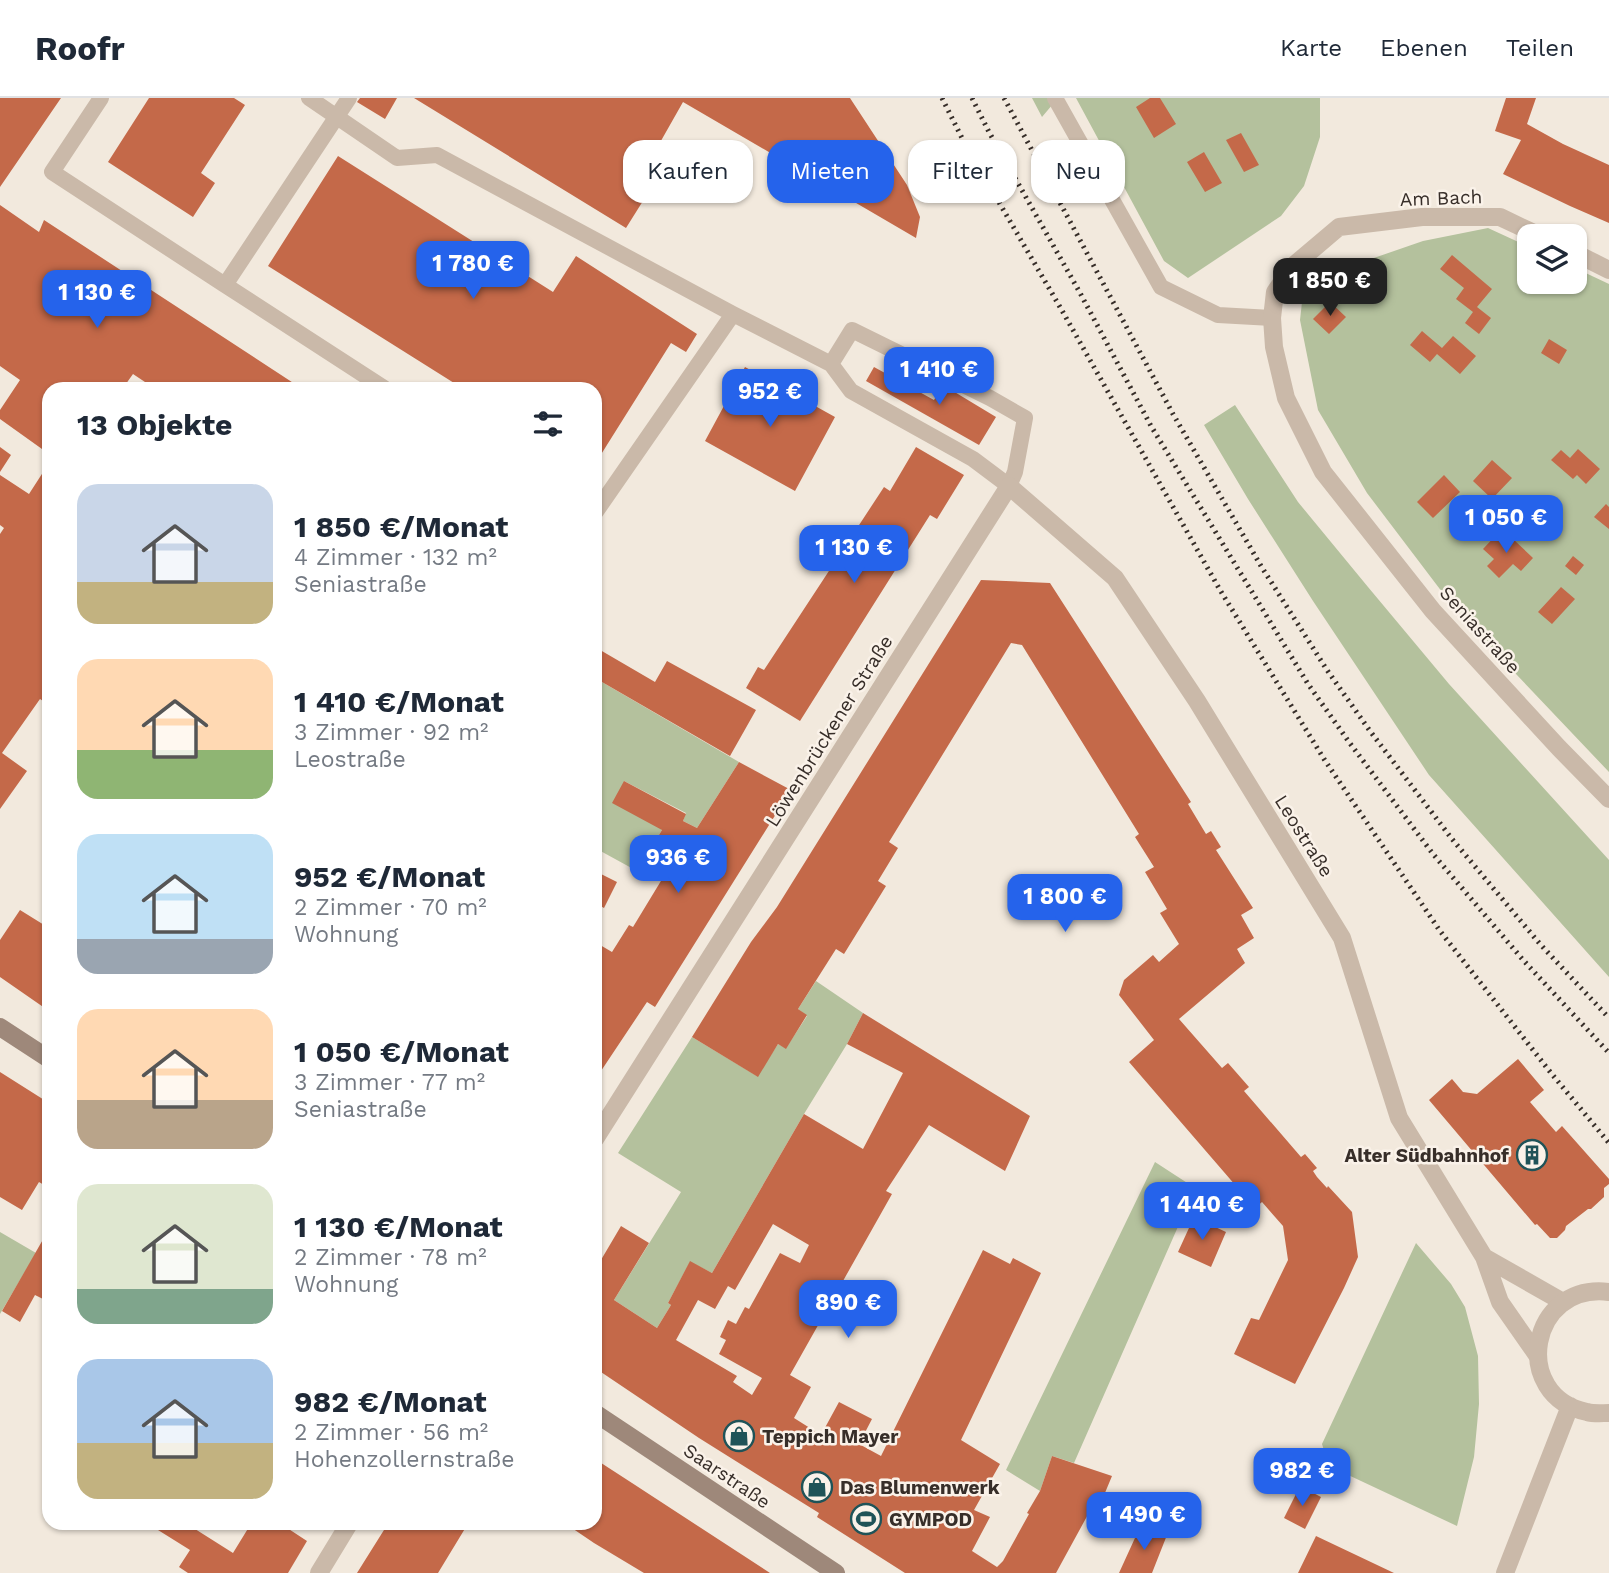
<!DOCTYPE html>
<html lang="de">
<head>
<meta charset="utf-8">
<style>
  :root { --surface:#fff; --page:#f2f2f3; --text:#1f2937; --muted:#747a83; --line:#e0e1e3; --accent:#2563eb }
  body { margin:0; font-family:"Work Sans",sans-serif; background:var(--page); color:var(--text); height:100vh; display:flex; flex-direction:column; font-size:26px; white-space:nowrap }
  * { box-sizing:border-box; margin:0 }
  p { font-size:23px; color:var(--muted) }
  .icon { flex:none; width:38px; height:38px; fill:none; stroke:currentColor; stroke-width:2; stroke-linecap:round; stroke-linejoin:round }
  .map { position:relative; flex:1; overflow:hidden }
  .details { position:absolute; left:42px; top:284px; width:560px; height:1148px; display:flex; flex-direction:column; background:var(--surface); border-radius:21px; box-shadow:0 2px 5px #0004 }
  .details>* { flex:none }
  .top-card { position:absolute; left:623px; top:42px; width:665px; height:63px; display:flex; gap:14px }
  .buttons { position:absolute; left:1517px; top:126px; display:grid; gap:14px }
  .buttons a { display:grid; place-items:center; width:70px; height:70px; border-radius:14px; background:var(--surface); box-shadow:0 2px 5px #0004; font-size:35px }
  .price { position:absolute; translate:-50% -60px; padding:0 16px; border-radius:14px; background:var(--accent); color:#fff; font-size:23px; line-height:46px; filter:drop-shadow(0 2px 4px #0008) }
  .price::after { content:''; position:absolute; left:50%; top:42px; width:21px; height:16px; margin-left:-10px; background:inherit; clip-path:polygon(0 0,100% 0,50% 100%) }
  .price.selected { background:#222; color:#fff }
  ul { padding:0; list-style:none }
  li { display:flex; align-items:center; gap:21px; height:175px; padding:0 35px }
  li span { display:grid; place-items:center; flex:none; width:196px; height:140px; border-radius:21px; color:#555 }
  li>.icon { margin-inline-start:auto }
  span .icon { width:84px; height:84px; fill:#fffc; stroke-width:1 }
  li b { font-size:30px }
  h2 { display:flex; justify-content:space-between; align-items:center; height:84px; padding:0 35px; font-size:30px }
  .pill { padding:0 24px; border-radius:21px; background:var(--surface); box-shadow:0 2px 5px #0004; font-size:24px; line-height:63px }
  .pill.selected { background:var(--accent); color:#fff }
  header { display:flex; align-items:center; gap:42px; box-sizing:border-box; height:98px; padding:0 35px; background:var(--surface); border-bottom:2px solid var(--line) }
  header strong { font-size:33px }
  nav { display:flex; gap:38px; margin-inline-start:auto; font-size:24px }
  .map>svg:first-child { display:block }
  .green { fill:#b4c19d }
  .building { fill:#c46949; fill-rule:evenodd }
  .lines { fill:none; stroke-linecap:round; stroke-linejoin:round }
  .service { stroke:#cab9a9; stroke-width:16 }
  .minor { stroke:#cab9a9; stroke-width:18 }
  .tertiary { stroke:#cab9a9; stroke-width:18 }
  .secondary { stroke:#9e887a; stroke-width:18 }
  .rail { stroke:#372e29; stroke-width:5; stroke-dasharray:2 5; stroke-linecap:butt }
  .labels { text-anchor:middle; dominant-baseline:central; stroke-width:5; stroke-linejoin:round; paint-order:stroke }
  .street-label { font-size:19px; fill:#372e29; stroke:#faf2e9 }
  .poi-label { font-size:19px; font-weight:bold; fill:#372e29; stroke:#faf2e9; text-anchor:start }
</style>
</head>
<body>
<header>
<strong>Roofr</strong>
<nav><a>Karte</a><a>Ebenen</a><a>Teilen</a></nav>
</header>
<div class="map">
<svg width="1609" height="1475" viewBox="0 0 1609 1475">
  <rect width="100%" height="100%" fill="#f2e9dd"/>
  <path class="green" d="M1032,0H1058L1042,19Z
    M1076,0H1320V39L1304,88L1281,118L1188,180L1164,163Z
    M1488,130L1529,149L1530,184H1575V170L1609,186V674L1458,515L1367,395L1318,312L1300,222L1303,195L1316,180L1423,143Z
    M1235,307L1298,404L1368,489L1449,586L1609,762V879L1429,677L1313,503L1248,401L1204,327Z
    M595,580L739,664L697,730L683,723L686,715L624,683L662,732L637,773L595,750Z
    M816,883L863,915L847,946L804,1016L712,1175L690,1164L668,1205L671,1207L657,1230L614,1202L681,1094L618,1055L692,939L757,978L778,946L786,950L807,918L798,911Z
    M1155,1064L1195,1090L1074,1365L1052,1358L1040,1393L1006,1372Z
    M0,1134L36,1155L0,1216Z
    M1416,1145L1451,1186L1465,1209L1478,1258L1479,1306L1474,1359L1457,1428L1329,1368L1322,1346Z"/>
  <path class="building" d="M0,0H61L0,89Z
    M149,0H234L245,7L201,75L215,85L193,119L108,64Z
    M360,0H397L385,21L357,4Z
    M414,0H850L907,87L920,119L916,140L683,4L645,71L658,79L626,130Z
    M1150,0H1160L1176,26L1154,40L1136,9Z
    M1506,0H1536L1527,26L1563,46L1609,67V125L1570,108L1503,76L1521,42L1495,33Z
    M1241,35L1259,67L1244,74L1226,42Z
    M1204,54L1222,85L1205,94L1187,64Z
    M338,58L553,194L576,158L697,236L686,254L671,245L595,366V290H462L268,168Z
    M0,107L39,134L44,122L301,290H154L133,276L123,290H49V356L0,321V312L20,282L0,268Z
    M1452,157L1492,191L1477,209L1491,220L1479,236L1465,225L1473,214L1456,201L1464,190L1440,171Z
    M1330,204L1346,219L1329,236L1313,221Z
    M1422,233L1442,250L1453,238L1476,258L1460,276L1437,256L1430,264L1410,247Z
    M1549,241L1567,252L1559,266L1541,255Z
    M745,269L835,319L795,393L705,343Z
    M874,269L934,302L943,287L996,319L979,347L866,283Z
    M0,349L11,357L0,374Z
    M916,349L964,377L937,421L930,417L800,623L746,590L758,569L764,572L884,389L890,393Z
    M1578,351L1600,371L1586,386L1577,377L1573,381L1551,362L1561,352L1570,360Z
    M1492,362L1512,380L1492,401L1473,383Z
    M49,365V607L40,601L2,655L27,673L0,711V436L4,430L0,427V377L29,396Z
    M1444,377L1460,394L1433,420L1417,404Z
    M1606,406L1609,409V431L1594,419Z
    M1498,435L1509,446L1513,441L1533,460L1521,473L1513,466L1499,480L1487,468L1494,461L1483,451Z
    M1573,458L1584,467L1576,477L1565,468Z
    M981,482L1050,485L1191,704L1188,706L1206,736L1211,733L1221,749L1216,752L1253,810L1241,817L1254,840L1237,851L1245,865L1179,921L1222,970L1228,965L1249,989L1244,993L1301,1059L1305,1056L1317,1070L1313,1073L1317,1079L1327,1090L1328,1088L1352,1114L1358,1159L1344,1190L1295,1286L1234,1256L1251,1220L1259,1222L1288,1162L1283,1128L1262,1104L1255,1110L1129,964L1154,942L1119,897L1124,882L1153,857L1159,864L1179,846L1160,815L1167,811L1145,774L1154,769L1135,739L1139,736L1022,547L1011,545L889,744L898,750L878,783L886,788L844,856L836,851L798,911L807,917L786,951L778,946L758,979L692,939L751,844L777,809Z
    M1561,489L1575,501L1552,526L1538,514Z
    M595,549L655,584L667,563L756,612L730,658L595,580Z
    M739,664L791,692L655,909L647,904L595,982V844L612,854L629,827L633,829L667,773L645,760L662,732L612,705L624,683L686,716L683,723L697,730Z
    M595,750L602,753L595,766Z
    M595,773L617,784L604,810L595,805Z
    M20,812L49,830V913L0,879V842Z
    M863,915L1030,1018L1005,1073L929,1027L886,1093L892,1096L790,1277L811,1289L794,1320L821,1337L839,1304L872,1321L859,1346L881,1358L983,1152L1010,1166L1013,1160L1041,1175L961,1342L1000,1366L974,1412L990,1419L972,1453L997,1469L1003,1463L1029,1416L1027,1415L1040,1393L1052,1358L1112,1378L1097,1414L1091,1411L1056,1475H905L817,1419L819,1415L699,1340L595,1270V1165L598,1167L621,1128L649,1145L614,1202L657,1230L671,1207L668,1205L690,1163L712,1175L804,1016L863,1051L903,975L847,946ZM773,1126L809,1147L800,1165L780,1155L749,1211L745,1209L736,1226L728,1222L720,1239L726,1242L719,1256L762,1280L752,1297L733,1284L737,1278L676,1242L698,1202L715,1211L728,1188L735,1192Z
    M1518,961L1544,992L1530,1004L1556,1034L1562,1028L1609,1081V1086L1604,1090V1099L1591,1111H1588L1566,1128L1565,1132L1557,1140H1550L1537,1126L1535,1127L1429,1002L1452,981L1463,994L1477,996Z
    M0,974L49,1005V1090L39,1084L22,1112L0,1099Z
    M1194,1119L1226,1134L1211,1169L1178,1154Z
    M49,1131V1204L35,1197L20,1224L2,1213Z
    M595,1361L632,1385L770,1475H644L594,1445L563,1424H595Z
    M1300,1388L1321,1399L1305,1431L1284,1420Z
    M163,1424H184L233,1455L252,1424H278L307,1443L288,1475H188L179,1469L190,1452L158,1432Z
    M389,1424H469L438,1475H357Z
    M1140,1429L1167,1437L1152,1475H1119Z
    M1316,1438L1394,1475H1298Z"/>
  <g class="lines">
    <path class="service" d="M101,0L52,74L225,187
      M309,0L397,60L437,57L733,216L831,266L851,293L973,361L1009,388L1015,374L1025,320L990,300L852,232L831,266
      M349,0L225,187L384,290
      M1055,0L1161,189L1218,217L1272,220
      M595,415L733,216"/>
    <path class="minor" d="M1540,138L1500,119H1422L1339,129L1293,168L1275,194L1272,220L1274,249L1286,300L1323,374L1433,513L1559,650L1609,701
      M1575,155L1609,172
      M595,1041L1009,388L1115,480L1197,603L1342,840L1399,1020L1484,1159L1500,1204L1537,1257
      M1484,1159L1563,1204
      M319,1475L350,1424"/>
    <path class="tertiary" d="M1609,1194C1529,1184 1510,1298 1587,1314C1594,1316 1602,1315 1609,1315
      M1505,1475L1570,1308"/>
    <path class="secondary" d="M0,929L49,961
      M595,1315L836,1475"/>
    <path class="rail" d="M942,0L965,46L1060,209L1220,492L1324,661L1440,833L1551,975L1609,1045
      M972,0L989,34L1079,193L1151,328L1308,586L1349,644L1433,756L1524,863L1609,955
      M1004,0L1173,316L1261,468L1327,572L1370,633L1452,741L1540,846L1609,920"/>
  </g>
  <defs>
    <g id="building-ring" transform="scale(1.575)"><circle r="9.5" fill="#faf2e9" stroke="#1f5358" stroke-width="1.5"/><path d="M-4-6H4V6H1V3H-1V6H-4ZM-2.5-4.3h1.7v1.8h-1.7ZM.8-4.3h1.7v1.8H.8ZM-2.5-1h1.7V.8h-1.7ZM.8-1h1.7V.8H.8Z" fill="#1f5358"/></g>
    <g id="shop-ring" transform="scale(1.575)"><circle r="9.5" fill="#faf2e9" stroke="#1f5358" stroke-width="1.5"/><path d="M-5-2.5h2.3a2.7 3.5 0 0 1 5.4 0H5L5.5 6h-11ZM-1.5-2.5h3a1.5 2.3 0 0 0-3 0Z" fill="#1f5358"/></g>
    <g id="stadium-ring" transform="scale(1.575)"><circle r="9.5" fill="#faf2e9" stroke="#1f5358" stroke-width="1.5"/><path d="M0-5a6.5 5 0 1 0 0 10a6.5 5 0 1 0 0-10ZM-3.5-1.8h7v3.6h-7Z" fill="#1f5358"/></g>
  </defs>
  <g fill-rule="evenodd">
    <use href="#building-ring" x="1532" y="1057"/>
    <use href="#shop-ring" x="739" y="1338"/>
    <use href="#shop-ring" x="817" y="1389"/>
    <use href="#stadium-ring" x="866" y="1421"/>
  </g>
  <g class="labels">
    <g class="street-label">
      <text transform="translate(1441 100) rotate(-2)">Am Bach</text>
      <text transform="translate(1480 532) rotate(48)">Seniastraße</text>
      <text transform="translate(829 633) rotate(-58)">Löwenbrückener Straße</text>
      <text transform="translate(1304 738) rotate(58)">Leostraße</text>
      <text transform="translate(727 1378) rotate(34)">Saarstraße</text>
    </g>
    <g class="poi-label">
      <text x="1509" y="1057" text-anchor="end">Alter Südbahnhof</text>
      <text x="762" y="1338">Teppich Mayer</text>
      <text x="840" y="1389">Das Blumenwerk</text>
      <text x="889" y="1421">GYMPOD</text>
    </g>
  </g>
</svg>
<div class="buttons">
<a><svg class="icon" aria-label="layers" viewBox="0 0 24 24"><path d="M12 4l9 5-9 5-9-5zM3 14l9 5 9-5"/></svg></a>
</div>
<b class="price" style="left:473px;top:203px">1 780 €</b>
<b class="price selected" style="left:1330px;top:220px">1 850 €</b>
<b class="price" style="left:97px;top:232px">1 130 €</b>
<b class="price" style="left:939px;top:309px">1 410 €</b>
<b class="price" style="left:770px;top:331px">952 €</b>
<b class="price" style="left:1506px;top:457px">1 050 €</b>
<b class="price" style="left:854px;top:487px">1 130 €</b>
<b class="price" style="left:678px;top:797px">936 €</b>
<b class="price" style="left:1065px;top:836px">1 800 €</b>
<b class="price" style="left:1202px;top:1144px">1 440 €</b>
<b class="price" style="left:848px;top:1242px">890 €</b>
<b class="price" style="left:1302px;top:1410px">982 €</b>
<b class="price" style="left:1144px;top:1454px">1 490 €</b>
<div class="top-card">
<a class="pill">Kaufen</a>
<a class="pill selected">Mieten</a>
<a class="pill">Filter</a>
<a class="pill">Neu</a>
</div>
<section class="details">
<h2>13 Objekte<svg class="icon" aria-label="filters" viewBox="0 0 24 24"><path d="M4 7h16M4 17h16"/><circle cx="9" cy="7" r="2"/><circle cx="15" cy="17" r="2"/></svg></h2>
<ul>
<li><span style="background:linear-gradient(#c9d6e8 70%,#c2b280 0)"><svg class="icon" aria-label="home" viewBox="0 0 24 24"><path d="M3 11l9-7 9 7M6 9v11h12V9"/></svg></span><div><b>1 850 €/Monat</b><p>4 Zimmer · 132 m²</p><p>Seniastraße</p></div></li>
<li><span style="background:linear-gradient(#ffd9b3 65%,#8fb573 0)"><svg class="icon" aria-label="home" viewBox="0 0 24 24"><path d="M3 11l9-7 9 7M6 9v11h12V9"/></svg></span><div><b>1 410 €/Monat</b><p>3 Zimmer · 92 m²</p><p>Leostraße</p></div></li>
<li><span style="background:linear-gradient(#bfe0f5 75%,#9aa5b1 0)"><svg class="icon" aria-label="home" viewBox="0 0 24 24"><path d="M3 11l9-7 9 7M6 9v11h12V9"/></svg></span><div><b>952 €/Monat</b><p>2 Zimmer · 70 m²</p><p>Wohnung</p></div></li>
<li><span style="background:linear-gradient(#ffd9b3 65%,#b9a48a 0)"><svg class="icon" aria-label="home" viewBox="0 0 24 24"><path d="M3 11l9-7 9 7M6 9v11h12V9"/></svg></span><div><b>1 050 €/Monat</b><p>3 Zimmer · 77 m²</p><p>Seniastraße</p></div></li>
<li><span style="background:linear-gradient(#dfe7d0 75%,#7fa58c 0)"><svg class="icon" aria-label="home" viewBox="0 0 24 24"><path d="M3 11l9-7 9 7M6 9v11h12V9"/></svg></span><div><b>1 130 €/Monat</b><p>2 Zimmer · 78 m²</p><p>Wohnung</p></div></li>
<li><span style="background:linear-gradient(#a9c7e8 60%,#c2b280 0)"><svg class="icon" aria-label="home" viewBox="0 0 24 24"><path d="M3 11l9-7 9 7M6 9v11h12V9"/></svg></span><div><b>982 €/Monat</b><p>2 Zimmer · 56 m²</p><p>Hohenzollernstraße</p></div></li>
</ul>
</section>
</div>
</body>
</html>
